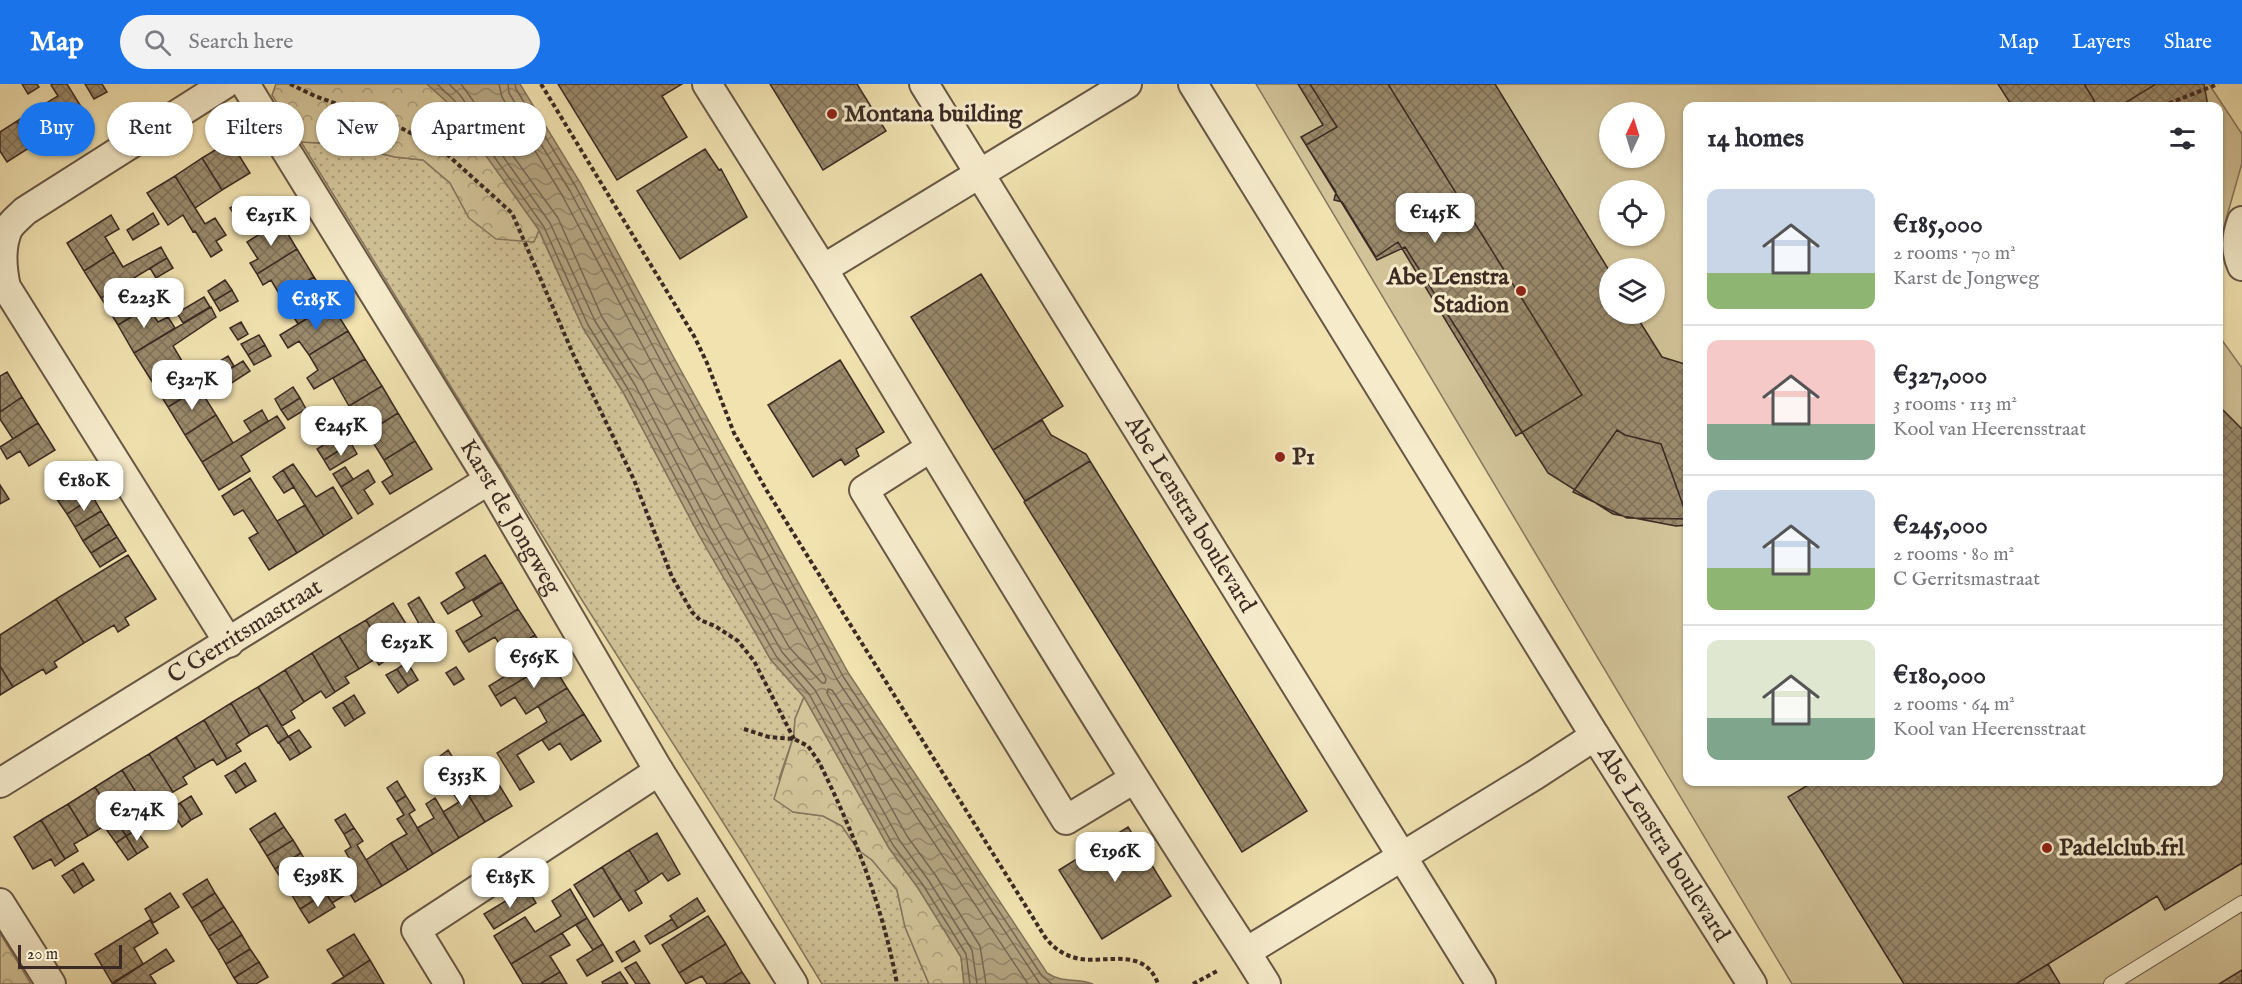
<!DOCTYPE html>
<html lang="en">
<head>
<meta charset="utf-8">
<style>
  :root { --surface:#fff; --page:#f2f2f3; --text:#2b2b33; --muted:#7c7c81; --line:#e1e1e2; --accent:#1a73e8 }
  body { margin:0; font-family:"IM FELL English",serif; background:var(--page); color:var(--text); height:100vh; display:flex; flex-direction:column; font-size:22px; white-space:nowrap }
  * { box-sizing:border-box; margin:0 }
  p { font-size:20px; color:var(--muted) }
  .icon { flex:none; width:33px; height:33px; fill:none; stroke:currentColor; stroke-width:2; stroke-linecap:round; stroke-linejoin:round }
  .map { position:relative; flex:1; overflow:hidden }
  .details { position:absolute; left:1683px; top:18px; width:540px; height:684px; display:flex; flex-direction:column; background:var(--surface); border-radius:12px; box-shadow:0 2px 4px #0004 }
  .details>* { flex:none }
  .banner { position:absolute; left:18px; top:18px; width:570px; height:54px; display:flex; gap:12px }
  .needle { width:39px; rotate:4deg }
  .fabs { position:absolute; left:1599px; top:18px; display:grid; gap:12px }
  .fabs a { display:grid; place-items:center; width:66px; height:66px; border-radius:50%; background:var(--surface); box-shadow:0 2px 4px #0004; font-size:30px }
  .scale { position:absolute; left:18px; bottom:15px; width:104px; box-sizing:border-box; padding-left:6px; border:3px solid #3b2a23; border-top:0; font-size:16px; line-height:21px; white-space:nowrap; color:#3b2a23; -webkit-text-stroke:4px #f6eccc; paint-order:stroke }
  .price { position:absolute; translate:-50% -51px; padding:0 14px; border-radius:12px; background:#fff; color:#222; font-size:20px; line-height:39px; filter:drop-shadow(0 2px 3px #0008) }
  .price::after { content:''; position:absolute; left:50%; top:36px; width:18px; height:14px; margin-left:-9px; background:inherit; clip-path:polygon(0 0,100% 0,50% 100%) }
  .price.current { background:var(--accent); color:#fff }
  ul { padding:0; list-style:none }
  li { display:flex; align-items:center; gap:18px; height:150px; padding:0 24px }
  li+li { border-top:2px solid var(--line) }
  li span { display:grid; place-items:center; flex:none; width:168px; height:120px; border-radius:12px; color:#555 }
  li>.icon { margin-inline-start:auto }
  span .icon { width:72px; height:72px; fill:#fffc; stroke-width:1 }
  li b { font-size:26px }
  h2 { display:flex; justify-content:space-between; align-items:center; height:72px; padding:0 24px; font-size:26px }
  .tag { padding:0 21px; border-radius:27px; background:var(--surface); box-shadow:0 2px 4px #0004; font-size:21px; line-height:54px }
  .tag.current { background:var(--accent); color:#fff }
  header { display:flex; align-items:center; gap:36px; box-sizing:border-box; height:84px; padding:0 30px; background:var(--accent); color:#fff }
  header strong { font-size:28px }
  nav { display:flex; gap:33px; margin-inline-start:auto; font-size:21px }
  .search { width:420px; height:54px; background:var(--page); display:flex; align-items:center; gap:15px; box-sizing:border-box; padding:0 21px; border-radius:33px; color:var(--muted); font-size:22px }
  .map>svg:first-child { display:block }
  .grass { fill:url(#grass-dots); stroke:#86765e; stroke-width:1.5 }
  .forest { fill:url(#forest-crowns); stroke:#86765e; stroke-width:1.5 }
  .garden { fill:#d2c398; stroke:#86765e; stroke-width:1.5; fill-rule:evenodd }
  .water { fill:url(#water-waves); stroke:#83735b; stroke-width:1.5 }
  .lines { fill:none; stroke-linecap:round; stroke-linejoin:round }
  .shore { stroke:#776652; stroke-width:1.5 }
  .building { fill:url(#building-cross-hatch); stroke:#3b2a23; stroke-width:1.5 }
  .service-casing { stroke:#685846; stroke-width:16 }
  .minor-casing { stroke:#685846; stroke-width:32 }
  .path { stroke:#3b2a23; stroke-width:4; stroke-dasharray:4.5 3; stroke-linecap:butt }
  .service { stroke:#f6eccc; stroke-width:14 }
  .minor { stroke:#f6eccc; stroke-width:28 }
  .poi-dot { fill:#8f2418; stroke:#f6eccc; stroke-width:2 }
  .labels { text-anchor:middle; dominant-baseline:central; stroke-width:6; stroke-linejoin:round; paint-order:stroke }
  .poi-label { font-size:24px; font-weight:bold; fill:#3b2a23; stroke:#f6eccc; text-anchor:start }
  .street-label { font-size:24px; fill:#3b2a23; stroke:#f6eccc }
</style>
</head>
<body>
<header>
<strong>Map</strong>
<div class="search"><svg class="icon" aria-label="search" viewBox="0 0 24 24"><circle cx="10" cy="10" r="6"/><path d="M15 15l6 6"/></svg>Search here</div>
<nav><a>Map</a><a>Layers</a><a>Share</a></nav>
</header>
<div class="map">
<svg width="2242" height="900" viewBox="0 0 2242 900">
  <defs>
    <pattern id="grass-dots" width="8" height="8" patternUnits="userSpaceOnUse" patternTransform="scale(1.5)"><rect width="8" height="8" fill="#d2c398"/><path d="M2 2h.1M6 6h.1" fill="none" stroke="#ac9f7c" stroke-width="1.8" stroke-linecap="round"/></pattern>
    <pattern id="forest-crowns" width="20" height="18" patternUnits="userSpaceOnUse" patternTransform="scale(1.5)"><rect width="20" height="18" fill="#d2c398"/><path d="M2 6a3 3 0 1 1 6 0M12 15a3 3 0 1 1 6 0" fill="none" stroke="#ac9f7c"/></pattern>
    <pattern id="water-waves" width="16" height="10" patternUnits="userSpaceOnUse" patternTransform="scale(1.5)"><rect width="16" height="10" fill="#b3a380"/><path d="M0 5q4-4 8 0t8 0" fill="none" stroke="#938568"/></pattern>
    <pattern id="building-cross-hatch" width="8" height="8" patternUnits="userSpaceOnUse" patternTransform="scale(1.5)"><rect width="8" height="8" fill="#9a8a6c"/><path d="M0 0l8 8M0 8l8-8" fill="none" stroke="#7f7158"/></pattern>
  </defs>
  <rect width="100%" height="100%" fill="#f1e2b0"/>
  <filter id="stains"><feTurbulence type="fractalNoise" baseFrequency=".00333" numOctaves="4"/><feColorMatrix values="0 0 0 0 .2 0 0 0 0 .09 0 0 0 0 .02 0 0 0 .5 -.17"/></filter>
  <radialGradient id="worn" r=".72"><stop offset=".6" stop-color="#630" stop-opacity="0"/><stop offset="1" stop-color="#630" stop-opacity=".3"/></radialGradient>
  <path class="grass" d="M301,58L339,60L395,73L423,76L450,99L469,134L533,158L539,147L583,244L623,308L699,451L771,576L804,613L795,635L794,651L779,695L793,728L823,732L842,742L858,766L872,776L897,806L905,843L929,900H822L745,773L580,513Z"/>
  <path class="forest" d="M276,0H427L449,19L539,146L534,158L496,155L469,134L450,99L423,76L395,73L339,60L301,58L272,11Z
    M804,613L889,764L918,804L961,873L964,900H929L905,843L897,806L872,776L858,766L842,742L823,732L793,728L774,715L794,651L795,635Z
    M0,849L31,900H0Z"/>
  <path class="garden" d="M1256,0H2209L2242,50V79L2223,146L2219,174L2218,22H1688V698H2218L2219,252L2242,284V900H1792ZM1610,28H1654V74H1610ZM1610,106H1654V152H1610ZM1610,184H1654V230H1610Z"/>
  <path class="water" d="M427,0H520L581,100L674,274L849,590L1047,889C1064,900 1075,893 1093,900H964L961,873L918,804L889,764L804,613L771,576L699,451L623,308L583,244L539,146L449,20Z"/>
  <g class="lines">
    <path class="shore" d="M437,0L454,16L544,143L588,241L628,305L705,448L776,572L809,610L893,761L923,801L966,870L970,900
      M449,0L460,11L481,41L550,139L595,237L635,301L711,444L782,568L815,606L900,757L929,797L972,866L977,900
      M461,0L558,134L602,233L643,297L719,440L789,563L822,599H825L826,595L655,285L562,111L502,13L499,0
      M508,0L509,9L570,107L663,281L838,597L1040,900
      M515,0L516,5L576,103L669,277L844,594L1042,892L1052,900
      M986,900L980,862L936,792L907,752L827,609L828,605L832,606L1028,900"/>
  </g>
  <path class="building" d="M22,0H37L39,3L28,10Z
    M53,0H67L85,29L58,46L43,21L58,12L51,1Z
    M85,0H102L107,8L94,15Z
    M558,0H682L662,12L687,53L617,96Z
    M770,0H857L886,47L823,86Z
    M1298,0H1388L1582,311L1516,352L1398,158L1376,173L1342,118L1334,116L1336,108L1301,53L1323,41Z
    M1310,0H1495L1610,188V230H1635L1662,273L1688,281V441L1676,442L1613,430L1548,389L1405,163L1377,176L1306,61L1337,43Z
    M1998,0H2204L2208,22H2012Z
    M2084,0H2156L2120,22H2095L2094,16Z
    M43,21L58,46L32,62L17,37Z
    M17,37L32,62L7,78L0,67V48Z
    M230,57L250,89L222,106L202,74Z
    M705,65L719,86L721,85L747,133L680,175L637,107Z
    M202,74L222,106L195,124L175,92Z
    M175,92L205,140L215,134L226,151L216,157L222,166L211,173L195,147L193,148L183,131L168,141L147,109Z
    M243,116L251,129L267,119L275,132L246,150L230,124Z
    M153,129L159,140L133,156L127,146Z
    M111,131L119,145L105,153L114,168L84,187L67,159Z
    M280,137L297,165L257,190L250,179L258,175L247,158Z
    M161,163L167,174L101,214L84,187L114,168L123,183Z
    M297,165L314,193L281,213L271,196L263,201L257,190Z
    M167,174L173,184L156,194L150,184Z
    M981,190L1063,322L993,366L911,233Z
    M314,193L331,220L298,240L281,213Z
    M131,195L148,223L118,241L101,214Z
    M225,196L232,206L214,217L208,207Z
    M232,206L238,217L220,227L214,217Z
    M204,213L210,223L183,239L177,229Z
    M331,220L348,247L309,271L299,257L288,264L280,251Z
    M148,223L158,238L168,233L175,244L134,269L118,241Z
    M211,223L216,233L173,262L182,277L151,296L134,269Z
    M241,238L248,250L238,256L230,244Z
    M348,247L365,275L314,305L307,294L318,286L309,271Z
    M259,251L265,261L248,271L241,260Z
    M265,261L271,272L254,281L248,271Z
    M228,272L234,282L168,323L151,296L182,277L191,291L210,279L212,282Z
    M365,275L382,302L349,322L333,294Z
    M840,276L884,348L856,365L859,372L845,381L841,375L813,393L768,321Z
    M243,277L250,287L224,304L217,293Z
    M7,288L22,313L0,328V292Z
    M382,302L398,329L324,376L317,365L343,349L342,346L359,336L349,322Z
    M293,303L300,314L281,326L275,315Z
    M199,304L216,331L185,351L168,323Z
    M22,313L38,339L13,355L0,335V328Z
    M300,314L306,325L288,336L281,326Z
    M2218,321L2242,345V779L2165,826L2157,812L2016,900H1904L1788,713L1813,698H2218Z
    M262,326L268,337L251,348L244,337Z
    M398,329L415,357L384,376L367,349Z
    M216,331L233,359L202,378L185,351Z
    M277,332L285,344L241,372L250,387L219,406L202,378Z
    M1042,336L1051,351L1086,370L1090,377L1025,417L993,366Z
    M38,339L55,366L29,382L20,367L7,375L0,363Z
    M1617,346L1625,351L1661,360L1688,435L1627,434L1573,408Z
    M415,357L432,385L390,410L382,398L393,391L384,376Z
    M351,359L357,370L330,386L324,376Z
    M1090,377L1307,727L1242,768L1024,418Z
    M293,380L316,413L333,403L352,434L324,452L283,386Z
    M345,383L353,395L341,403L333,390Z
    M283,386L294,403L284,409L273,393Z
    M368,386L375,398L364,406L373,420L358,430L341,403Z
    M77,387L85,400L58,417L50,404Z
    M250,394L297,469L269,486L249,454L258,449L243,426L234,431L222,412Z
    M85,400L93,413L67,430L58,417Z
    M0,401L9,415L0,420Z
    M93,413L101,427L75,443L67,430Z
    M305,421L324,452L297,469L277,437Z
    M101,427L109,440L83,457L75,443Z
    M109,440L117,453L91,469L83,457Z
    M117,453L126,467L100,483L91,469Z
    M128,471L156,515L125,534L129,541L118,548L114,541L84,559L56,515Z
    M485,471L502,498L448,530L441,519L465,504L456,489Z
    M502,498L518,525L463,559L456,547L482,532L473,517Z
    M419,513L435,540L423,547L408,520Z
    M56,515L84,559L54,578L57,583L46,590L43,585L13,603L0,582V551Z
    M393,519L413,551L399,560L403,566L389,574L366,536Z
    M518,525L535,551L505,569L495,553L469,568L463,559Z
    M366,536L389,574L379,581L375,575L359,585L339,552Z
    M435,540L443,552L431,559L423,547Z
    M535,551L551,578L495,612L489,602L515,586L505,569Z
    M339,552L359,585L345,593L349,599L335,608L312,569Z
    M312,569L335,608L326,614L321,607L304,618L285,586Z
    M407,578L418,596L408,602L397,585Z
    M551,578L567,604L526,630L515,613L501,622L495,612Z
    M0,582L13,603L0,611Z
    M456,583L464,595L454,601L446,589Z
    M397,585L408,602L398,609L386,591Z
    M285,586L304,618L291,627L295,634L282,642L258,603Z
    M258,603L288,652L278,659L267,641L250,651L231,619Z
    M567,604L584,630L517,671L534,698L520,706L497,669L547,638L538,622Z
    M354,611L365,629L354,636L343,618Z
    M343,618L354,636L345,642L333,624Z
    M231,619L250,651L236,660L241,667L227,675L204,636Z
    M584,630L601,657L571,676L560,659L549,666L542,656Z
    M204,636L227,675L217,681L213,675L196,685L176,653Z
    M299,646L311,663L300,670L289,652Z
    M289,652L300,670L290,676L279,659Z
    M176,653L196,685L183,693L187,700L173,708L149,670Z
    M448,666L457,680L447,687L439,673Z
    M149,670L173,708L163,715L158,708L142,718L122,686Z
    M245,679L256,697L246,703L235,686Z
    M457,680L466,694L460,698L485,738L459,754L443,728L459,718L449,703L455,699L447,687Z
    M487,681L512,722L485,738L469,712L484,702L476,688Z
    M122,686L142,718L129,726L133,733L130,735L136,746L126,752L95,703Z
    M235,686L246,703L236,709L225,692Z
    M397,697L406,712L396,718L387,704Z
    M95,703L126,752L116,759L104,742L88,752L68,720Z
    M191,712L202,730L191,736L180,719Z
    M406,712L415,726L409,730L433,770L408,786L391,759L407,750L397,735L404,731L396,718Z
    M435,714L459,754L433,770L417,744L434,734L426,720Z
    M180,719L191,736L182,743L170,725Z
    M68,720L88,752L74,760L78,767L65,775L41,736Z
    M275,729L284,743L259,759L250,745Z
    M345,730L354,744L344,750L335,736Z
    M41,736L65,775L55,782L51,775L33,785L14,753Z
    M284,743L293,756L267,772L259,759Z
    M1128,743L1171,812L1102,855L1059,786Z
    M354,744L363,757L357,761L382,802L355,818L339,792L354,782L345,767L351,763L344,750Z
    M136,746L148,763L137,770L126,752Z
    M657,749L680,790L668,797L662,789L649,798L629,766Z
    M126,752L137,770L128,776L116,759Z
    M293,756L301,769L275,785L267,772Z
    M391,759L408,786L382,802L366,776Z
    M629,766L649,798L635,807L642,819L629,827L602,783Z
    M301,769L309,783L284,799L275,785Z
    M83,779L94,796L83,803L73,785Z
    M309,783L317,796L292,811L284,799Z
    M602,783L621,815L594,833L574,801Z
    M73,785L83,803L74,809L62,792Z
    M336,793L347,810L332,819L321,802Z
    M207,795L215,809L192,824L183,810Z
    M317,796L326,809L300,825L292,811Z
    M527,804L536,819L494,845L484,830Z
    M570,805L587,834L511,880L494,852L525,833L535,848L561,832L552,817Z
    M170,809L179,823L153,839L145,825Z
    M215,809L224,823L201,838L192,824Z
    M326,809L335,823L309,839L300,825Z
    M697,814L705,827L678,844L670,832Z
    M224,823L233,837L209,852L201,838Z
    M708,832L726,860L679,889L662,861Z
    M587,834L603,860L593,866L576,841Z
    M672,835L678,844L650,860L645,852Z
    M150,836L158,849L134,864L143,880L112,899L95,870Z
    M233,837L242,851L218,866L209,852Z
    M562,849L570,861L550,872L560,888L540,900H523L511,880Z
    M354,850L370,876L344,893L327,866Z
    M242,851L250,865L226,880L218,866Z
    M634,857L640,867L622,878L616,868Z
    M603,860L613,877L587,892L577,876Z
    M726,860L742,888L723,900H707L702,892L686,900L679,889Z
    M166,865L174,877L150,891L156,900H113Z
    M250,865L259,878L234,894L226,880Z
    M370,876L384,900H332L344,893Z
    M259,878L268,893L256,900H238L234,894Z
    M636,878L650,900H636L625,884Z
    M2048,880L2060,900H2016Z
    M2242,886V900H2219Z
    M560,888L567,900H540Z
    M620,888L628,900H603L602,898Z
    M742,888L750,900H723Z"/>
  <g class="lines">
    <g class="service-casing">
      <path id="service" d="M2111,900L2242,819"/>
    </g>
    <g class="minor-casing">
      <g id="minor">
        <path d="M225,0L25,127C20,132 12,138 8,145C0,163 2,185 6,203L229,559"/>
        <path id="s1" d="M245,0L489,396L659,687L793,900"/>
        <path d="M707,0L823,185L1127,0"/>
        <path id="s2" d="M924,0L1481,900"/>
        <path id="s3" d="M1193,0L1595,652L1752,900"/>
        <path d="M2242,137C2236,153 2235,167 2242,182"/>
        <path d="M823,185C962,414 1099,644 1246,868L1535,691L1595,652"/>
        <path d="M930,364L864,406L1066,736L1134,695"/>
        <path id="s4" d="M0,699L489,396"/>
        <path d="M0,819L51,900"/>
        <path d="M1246,868L1266,900"/>
        <path d="M449,900L416,846L659,687"/>
      </g>
    </g>
    <path class="path" d="M290,0L315,12L395,41L440,64L512,129L574,272L634,396L672,493L692,528L700,536L715,542L738,557L754,577L794,655
      M541,0L694,252L707,279L734,349L767,407L1045,853C1054,865 1065,872 1080,875C1107,879 1145,863 1158,900
      M2162,22L2218,0
      M744,645L769,653L794,655L808,662L819,678C854,749 883,823 897,900
      M1193,900L1219,886"/>
    <use href="#service" class="service"/>
    <use href="#minor" class="minor"/>
  </g>
  <g class="poi-dot">
    <circle cx="832" cy="30" r="6"/>
    <circle cx="1521" cy="207" r="6"/>
    <circle cx="1280" cy="373" r="6"/>
    <circle cx="2047" cy="764" r="6"/>
  </g>
  <g class="labels">
    <g class="poi-label">
      <text x="844" y="30">Montana building</text>
      <text x="1509" y="193" text-anchor="end">Abe Lenstra<tspan x="1509" dy="28">Stadion</tspan></text>
      <text x="1292" y="373">P1</text>
      <text x="2059" y="764">Padelclub.frl</text>
    </g>
    <g class="street-label">
      <text stroke="none"><textPath href="#s2" startOffset="506">Abe Lenstra boulevard</textPath></text>
      <text stroke="none"><textPath href="#s1" startOffset="508">Karst de Jongweg</textPath></text>
      <text stroke="none"><textPath href="#s4" startOffset="288">C Gerritsmastraat</textPath></text>
      <text stroke="none"><textPath href="#s3" startOffset="894">Abe Lenstra boulevard</textPath></text>
    </g>
  </g>
  <rect width="100%" height="100%" filter="url(#stains)"/>
  <rect width="100%" height="100%" fill="url(#worn)"/>
</svg>
<div class="fabs">
<a><svg class="needle" viewBox="-14 -14 28 28"><path d="M0-13l5 13h-10z" fill="#e53935"/><path d="M0 13l5-13h-10z" fill="#7c7c81"/></svg></a>
<a><svg class="icon" aria-label="locate" viewBox="0 0 24 24"><circle cx="12" cy="12" r="6"/><path d="M12 2v4M12 18v4M2 12h4M18 12h4"/></svg></a>
<a><svg class="icon" aria-label="layers" viewBox="0 0 24 24"><path d="M12 4l9 5-9 5-9-5zM3 14l9 5 9-5"/></svg></a>
</div>
<div class="scale">20 m</div>
<b class="price" style="left:1435px;top:160px">€145K</b>
<b class="price" style="left:271px;top:163px">€251K</b>
<b class="price" style="left:144px;top:245px">€223K</b>
<b class="price current" style="left:316px;top:247px">€185K</b>
<b class="price" style="left:192px;top:327px">€327K</b>
<b class="price" style="left:341px;top:373px">€245K</b>
<b class="price" style="left:84px;top:428px">€180K</b>
<b class="price" style="left:407px;top:590px">€252K</b>
<b class="price" style="left:534px;top:605px">€565K</b>
<b class="price" style="left:462px;top:723px">€353K</b>
<b class="price" style="left:137px;top:758px">€274K</b>
<b class="price" style="left:1115px;top:799px">€196K</b>
<b class="price" style="left:318px;top:824px">€398K</b>
<b class="price" style="left:510px;top:825px">€185K</b>
<div class="banner">
<a class="tag current">Buy</a>
<a class="tag">Rent</a>
<a class="tag">Filters</a>
<a class="tag">New</a>
<a class="tag">Apartment</a>
</div>
<section class="details">
<h2>14 homes<svg class="icon" aria-label="filters" viewBox="0 0 24 24"><path d="M4 7h16M4 17h16"/><circle cx="9" cy="7" r="2"/><circle cx="15" cy="17" r="2"/></svg></h2>
<ul>
<li><span style="background:linear-gradient(#c9d6e8 70%,#8fb573 0)"><svg class="icon" aria-label="home" viewBox="0 0 24 24"><path d="M3 11l9-7 9 7M6 9v11h12V9"/></svg></span><div><b>€185,000</b><p>2 rooms · 70 m²</p><p>Karst de Jongweg</p></div></li>
<li><span style="background:linear-gradient(#f6c9c9 70%,#7fa58c 0)"><svg class="icon" aria-label="home" viewBox="0 0 24 24"><path d="M3 11l9-7 9 7M6 9v11h12V9"/></svg></span><div><b>€327,000</b><p>3 rooms · 113 m²</p><p>Kool van Heerensstraat</p></div></li>
<li><span style="background:linear-gradient(#c9d6e8 65%,#8fb573 0)"><svg class="icon" aria-label="home" viewBox="0 0 24 24"><path d="M3 11l9-7 9 7M6 9v11h12V9"/></svg></span><div><b>€245,000</b><p>2 rooms · 80 m²</p><p>C Gerritsmastraat</p></div></li>
<li><span style="background:linear-gradient(#dfe7d0 65%,#7fa58c 0)"><svg class="icon" aria-label="home" viewBox="0 0 24 24"><path d="M3 11l9-7 9 7M6 9v11h12V9"/></svg></span><div><b>€180,000</b><p>2 rooms · 64 m²</p><p>Kool van Heerensstraat</p></div></li>
</ul>
</section>
</div>
</body>
</html>
